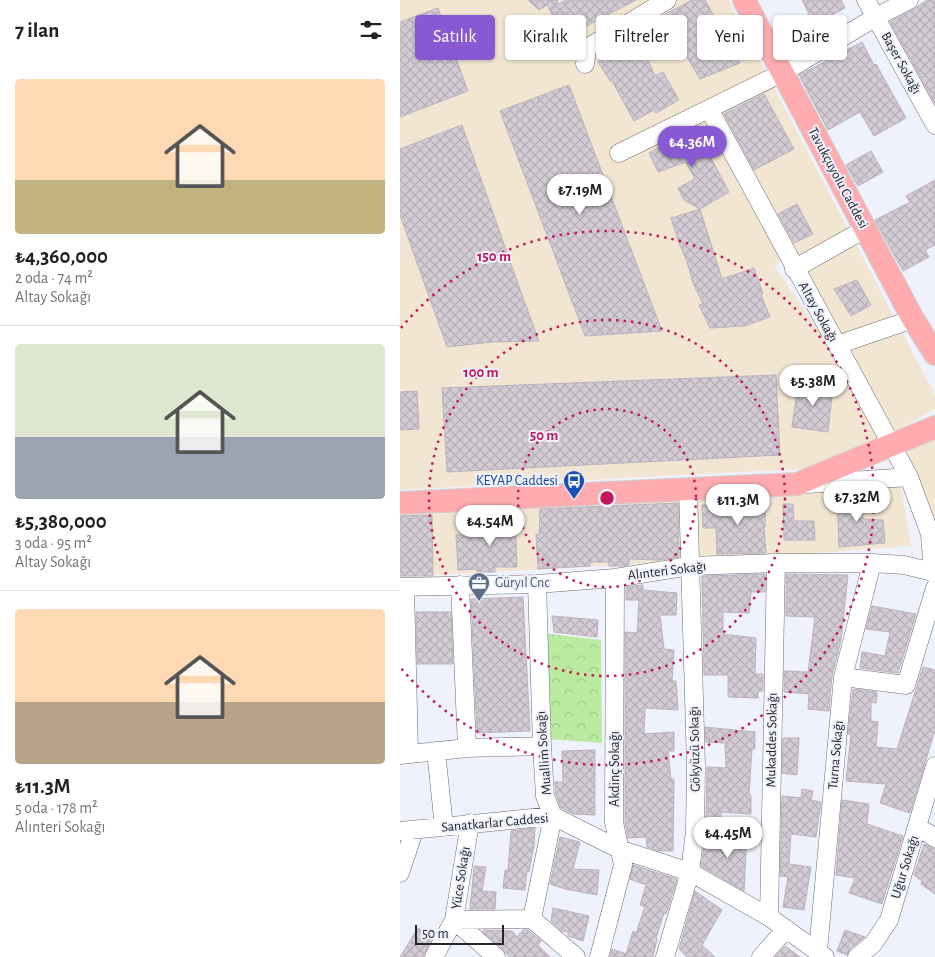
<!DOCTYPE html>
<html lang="tr">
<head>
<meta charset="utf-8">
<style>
  :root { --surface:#fff; --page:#f6f6f6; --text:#202124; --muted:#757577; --line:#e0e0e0; --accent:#8859d2 }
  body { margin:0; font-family:"Alegreya Sans",sans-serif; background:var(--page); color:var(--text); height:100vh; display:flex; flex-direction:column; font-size:19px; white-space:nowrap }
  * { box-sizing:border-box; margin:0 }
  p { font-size:16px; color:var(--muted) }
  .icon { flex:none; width:28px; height:28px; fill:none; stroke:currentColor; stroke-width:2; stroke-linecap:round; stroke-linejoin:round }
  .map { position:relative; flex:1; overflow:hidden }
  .details { display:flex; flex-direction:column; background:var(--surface); width:400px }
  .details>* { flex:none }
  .guide { position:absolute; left:15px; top:15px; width:445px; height:45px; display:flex; gap:10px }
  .scale { position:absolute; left:15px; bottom:12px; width:89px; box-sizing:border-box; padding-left:5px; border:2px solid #25262a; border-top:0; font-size:14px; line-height:18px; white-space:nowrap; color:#25262a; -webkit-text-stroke:4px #eff1fc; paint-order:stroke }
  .price { position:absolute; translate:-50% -42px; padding:0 11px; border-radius:18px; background:#fff; color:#222; font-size:16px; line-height:32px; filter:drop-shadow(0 1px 2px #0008) }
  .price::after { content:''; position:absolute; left:50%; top:30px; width:15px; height:11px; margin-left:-8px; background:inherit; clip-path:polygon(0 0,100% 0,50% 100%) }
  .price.current { background:var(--accent); color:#fff }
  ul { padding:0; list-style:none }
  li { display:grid; align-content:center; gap:10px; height:265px; padding:0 15px }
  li+li { border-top:1px solid var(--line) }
  li span { display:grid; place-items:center; height:155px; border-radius:5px; color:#555 }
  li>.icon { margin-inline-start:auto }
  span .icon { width:90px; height:90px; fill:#fffc; stroke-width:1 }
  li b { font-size:21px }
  h2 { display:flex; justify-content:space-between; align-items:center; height:60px; padding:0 15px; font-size:21px }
  .tag { padding:0 18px; border-radius:5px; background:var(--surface); box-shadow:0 1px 4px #0004; font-size:18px; line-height:45px }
  .tag.current { background:var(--accent); color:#fff }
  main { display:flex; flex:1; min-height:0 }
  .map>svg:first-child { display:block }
  .commercial { fill:#f2e6d2 }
  .forest { fill:url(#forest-crowns) }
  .building { fill:url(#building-cross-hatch); stroke:#bbb3bc }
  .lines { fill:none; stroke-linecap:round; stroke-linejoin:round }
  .minor-casing { stroke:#6b6c76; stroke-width:19 }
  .major-casing { stroke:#cfcfd0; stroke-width:24 }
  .minor { stroke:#fff; stroke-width:18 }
  .major { stroke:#feacaf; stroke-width:22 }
  .ring { fill:none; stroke:#c2185b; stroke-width:2.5; stroke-dasharray:2.5 5 }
  .labels { text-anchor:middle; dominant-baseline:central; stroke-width:4; stroke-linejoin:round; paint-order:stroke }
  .street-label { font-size:14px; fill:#25262a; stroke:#eff1fc }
  .transit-label { font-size:14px; fill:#164399; stroke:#eff1fc; text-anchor:end }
  .service-label { font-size:14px; fill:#4e5e75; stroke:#eff1fc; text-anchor:start }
  .centre { fill:#c2185b; stroke:#eff1fc; stroke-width:2.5 }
  .ring-label { font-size:15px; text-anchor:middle; font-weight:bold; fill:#c2185b; stroke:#eff1fc; stroke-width:4; stroke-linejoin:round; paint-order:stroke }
</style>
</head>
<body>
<main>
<section class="details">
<h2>7 ilan<svg class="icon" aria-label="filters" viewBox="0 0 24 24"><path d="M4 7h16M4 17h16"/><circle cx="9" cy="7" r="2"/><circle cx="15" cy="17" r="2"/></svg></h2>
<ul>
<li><span style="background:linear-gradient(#ffd9b3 65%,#c2b280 0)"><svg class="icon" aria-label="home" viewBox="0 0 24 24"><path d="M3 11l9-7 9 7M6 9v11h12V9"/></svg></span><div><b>₺4,360,000</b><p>2 oda · 74 m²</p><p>Altay Sokağı</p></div></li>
<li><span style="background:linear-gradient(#dfe7d0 60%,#9aa5b1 0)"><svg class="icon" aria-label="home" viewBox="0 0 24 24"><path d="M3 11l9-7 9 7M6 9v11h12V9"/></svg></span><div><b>₺5,380,000</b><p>3 oda · 95 m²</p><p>Altay Sokağı</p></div></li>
<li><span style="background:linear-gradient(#ffd9b3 60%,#b9a48a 0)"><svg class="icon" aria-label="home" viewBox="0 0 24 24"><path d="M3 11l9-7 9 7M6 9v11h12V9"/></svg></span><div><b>₺11.3M</b><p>5 oda · 178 m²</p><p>Alınteri Sokağı</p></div></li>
</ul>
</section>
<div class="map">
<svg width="535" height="957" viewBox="0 0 535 957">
  <defs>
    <pattern id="forest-crowns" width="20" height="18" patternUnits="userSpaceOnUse" patternTransform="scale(1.25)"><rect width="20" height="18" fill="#baeba1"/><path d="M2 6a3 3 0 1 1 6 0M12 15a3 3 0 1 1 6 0" fill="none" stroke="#a0c98b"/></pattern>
    <pattern id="building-cross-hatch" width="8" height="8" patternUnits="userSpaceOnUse" patternTransform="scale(1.25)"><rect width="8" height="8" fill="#d4ccd5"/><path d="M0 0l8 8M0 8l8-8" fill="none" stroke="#b6afb7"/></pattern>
  </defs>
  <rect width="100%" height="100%" fill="#eff1fc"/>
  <path class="commercial" d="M0,0H328L535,395V409L491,434L388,253L375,267L441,363L485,444L418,468L0,490Z
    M535,434V535L499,451Z
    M501,485L511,546L350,558L0,577V512Z"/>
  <path class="forest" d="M143,633L201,640L202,743L146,739Z"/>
  <path class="building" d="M128,0H157L158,4L167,0H236L171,34L155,20L147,5L139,10Z
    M292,0H305L340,63L300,79L262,16Z
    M402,0H441L445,8L400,32L401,34L387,42L380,30L409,14Z
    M527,0H535V103L490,22L514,9Z
    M38,8L68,91L0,117V22Z
    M236,32L255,76L263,72L279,100L256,113L254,110L234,121L212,81H210L198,62L210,46Z
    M462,42L474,65L476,64L506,118L474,136L460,112L428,130L399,75Z
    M169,85L186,130L262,331L185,336L173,304L100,111Z
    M364,94L394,149L354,170L324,114Z
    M62,125L122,295L139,341L93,342L47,347L10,243L0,215V149Z
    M295,128L329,192L300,209L284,200L278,188L295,179L286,162L258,172L249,153Z
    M471,151L483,172L458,186L446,165Z
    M535,180V245L525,250L529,257L503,271L475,220L510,202L506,196Z
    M397,204L413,234L394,243L378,214Z
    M300,209L322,279L354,268L363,294L361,295L370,317L345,326L310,328L299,305L303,304L293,283L287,262L278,240L271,218Z
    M457,280L471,305L451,316L434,289Z
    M376,375L380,455L47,472L42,388Z
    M398,383L433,387L428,432L392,427Z
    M17,391L19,429L0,430V392Z
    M461,491L463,519L483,520L485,543L439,547L437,493Z
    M366,499L365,527H364L366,553L317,554L316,528H303L302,505H342V500Z
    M278,503L279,557L259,560L229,559V565L224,566H209V562H190V566L138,569L136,534L139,535L140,509Z
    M383,504H393L394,521H414L415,540H384Z
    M94,512L115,513L117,567H95V572H77L76,569L58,570L56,535L95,534Z
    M32,515L33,576H0V516Z
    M365,574V592H351L349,613L323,612V634L356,638L355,674H363V691H358V698L328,697V675H304L302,576Z
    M386,574L448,575L441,640L432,676L429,711L408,709L409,694L384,692V671L408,672L415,617L386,616Z
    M243,585V590L277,593L276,615H260L264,649L274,650L272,681H276L278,710L245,708L244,734L274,732V751H268L271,779H274L273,851H259L247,847L246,837L228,838L225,821V632L237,633L239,600H226V587Z
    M123,597L130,731L77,733L71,599Z
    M472,606L516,614L498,673L460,668L462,652L485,656L490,632L466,629Z
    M16,612H51L53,664H17Z
    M152,616L198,620L197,637L154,632Z
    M523,667L535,670V730L510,813L480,803L486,784L446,781L451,734H448L453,689L477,692L476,703L471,702V721L478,722L476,747L497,749Z
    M305,727L355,732V749H352L349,795H351V814L321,812V823H306L307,767L326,768L325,743L306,742Z
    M383,738H399L397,775L382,773Z
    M195,750V815L173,814L161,808L156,794L155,782H163L162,751Z
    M402,789L413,791L411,800L421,802L416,837L391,834L389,864L411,867L404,910L383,907L388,877L380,876L382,796L401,798Z
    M442,800L469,804L467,824L503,836L482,904L449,893L455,878L436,875Z
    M135,828L134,846L129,872L127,871L125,890L103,888L105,870H108L111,831Z
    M323,832L347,834L344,891L301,866L304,848L320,850V848H323Z
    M160,837L180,842L173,869L199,870L197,895L165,889L150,884Z
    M524,844L535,849V894L521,884L522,881L514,875Z
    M233,865L277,879L268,908L266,914L264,913L256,938L257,939L253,957H210L212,949L226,954L233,931L236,933L245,907L240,905L246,885L230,879Z
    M74,866L86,867L82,891L96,892L95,909H70Z
    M295,891L322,910L302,945L315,957H287L279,949Z
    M153,908L189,916L183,941L168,936V932L162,931L151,921Z
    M18,928L32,938L23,957H0Z
    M84,930L112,931L117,937L123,930H128L141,941L138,945L150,957H109L103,949L83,932Z
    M445,930L465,937L450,949L447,955L437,951Z
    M385,946L400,957H375Z"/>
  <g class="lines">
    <g class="minor-casing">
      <path id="minor" d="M466,0L535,125
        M185,64L187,48L267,0
        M309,109L509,477L530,534L533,572L535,575
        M219,153L382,73L476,17L509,0
        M394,269L465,229
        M437,345L513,319
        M407,484L509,477
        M60,585L67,748
        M0,587L137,584L215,578L290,566L376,563H472L504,565L533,572
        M5,587L9,754
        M443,677L506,685L535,588
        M36,751L44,827
        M0,755L67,748L142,746
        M517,826L535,838
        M0,831L153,816L219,849L290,872L369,917L425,957
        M0,873L14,831
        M369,917L376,563
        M132,919L153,816L145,796L142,746L137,584
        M54,920L132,919L176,957
        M54,920L96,957
        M418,951L443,677L472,563
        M34,957L54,920L70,823
        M199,957L223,865L214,822L215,578
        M265,957L290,872L295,831L296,767L288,489
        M361,957L386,929
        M457,957L473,944L489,920L535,766"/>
    </g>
    <g class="major-casing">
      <path id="major" d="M344,0L513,319L535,354
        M0,503L397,484L535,427"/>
    </g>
    <use href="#minor" class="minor"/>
    <use href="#major" class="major"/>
  </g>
  <g class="ring">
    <circle cx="207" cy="498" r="89"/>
    <circle cx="207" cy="498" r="178"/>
    <path d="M1 328A267 267 0 1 1 1 668"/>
  </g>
  <defs>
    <g id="bus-pin" transform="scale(1.125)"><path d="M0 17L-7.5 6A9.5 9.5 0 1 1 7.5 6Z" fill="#1a4fb4" stroke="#eff1fc"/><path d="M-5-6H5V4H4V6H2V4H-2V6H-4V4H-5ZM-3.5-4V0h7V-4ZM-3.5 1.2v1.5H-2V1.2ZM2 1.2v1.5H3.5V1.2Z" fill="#fff"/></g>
    <g id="office-pin" transform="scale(1.125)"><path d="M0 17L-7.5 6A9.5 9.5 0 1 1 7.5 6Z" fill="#5c6f8a" stroke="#eff1fc"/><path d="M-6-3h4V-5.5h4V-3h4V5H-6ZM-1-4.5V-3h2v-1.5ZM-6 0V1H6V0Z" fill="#fff"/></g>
  </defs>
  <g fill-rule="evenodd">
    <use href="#bus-pin" x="174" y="481"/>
    <use href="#office-pin" x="79" y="583"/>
  </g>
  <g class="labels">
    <g class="street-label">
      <text transform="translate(501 63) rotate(61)">Başer Sokağı</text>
      <text transform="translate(438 178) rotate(62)">Tavukçuyolu Caddesi</text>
      <text transform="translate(418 312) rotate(61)">Altay Sokağı</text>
      <text transform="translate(267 571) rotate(-7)">Alınteri Sokağı</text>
      <text transform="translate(372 740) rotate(-89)">Mukaddes Sokağı</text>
      <text transform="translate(295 749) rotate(-91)">Gökyüzü Sokağı</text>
      <text transform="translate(144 753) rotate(-94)">Muallim Sokağı</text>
      <text transform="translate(436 755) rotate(-85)">Turna Sokağı</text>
      <text transform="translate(215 769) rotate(-90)">Akdinç Sokağı</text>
      <text transform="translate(95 823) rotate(-5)">Sanatkarlar Caddesi</text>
      <text transform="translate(505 867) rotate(-73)">Uğur Sokağı</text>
      <text transform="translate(61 878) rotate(-81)">Yüce Sokağı</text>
    </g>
    <g class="transit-label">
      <text x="158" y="481">KEYAP Caddesi</text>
    </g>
    <g class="service-label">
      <text x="95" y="583">Güryıl Cnc</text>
    </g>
  </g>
  <circle cx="207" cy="498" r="8" class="centre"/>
  <g class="ring-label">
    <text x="94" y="261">150 m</text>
    <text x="81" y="377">100 m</text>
    <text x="144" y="440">50 m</text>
  </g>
</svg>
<div class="scale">50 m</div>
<b class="price current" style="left:292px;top:168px">₺4.36M</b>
<b class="price" style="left:180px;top:216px">₺7.19M</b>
<b class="price" style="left:413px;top:407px">₺5.38M</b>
<b class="price" style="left:457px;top:523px">₺7.32M</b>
<b class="price" style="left:338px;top:526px">₺11.3M</b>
<b class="price" style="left:90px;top:547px">₺4.54M</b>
<b class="price" style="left:328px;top:859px">₺4.45M</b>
<div class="guide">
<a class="tag current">Satılık</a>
<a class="tag">Kiralık</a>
<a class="tag">Filtreler</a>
<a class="tag">Yeni</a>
<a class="tag">Daire</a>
</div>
</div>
</main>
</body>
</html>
